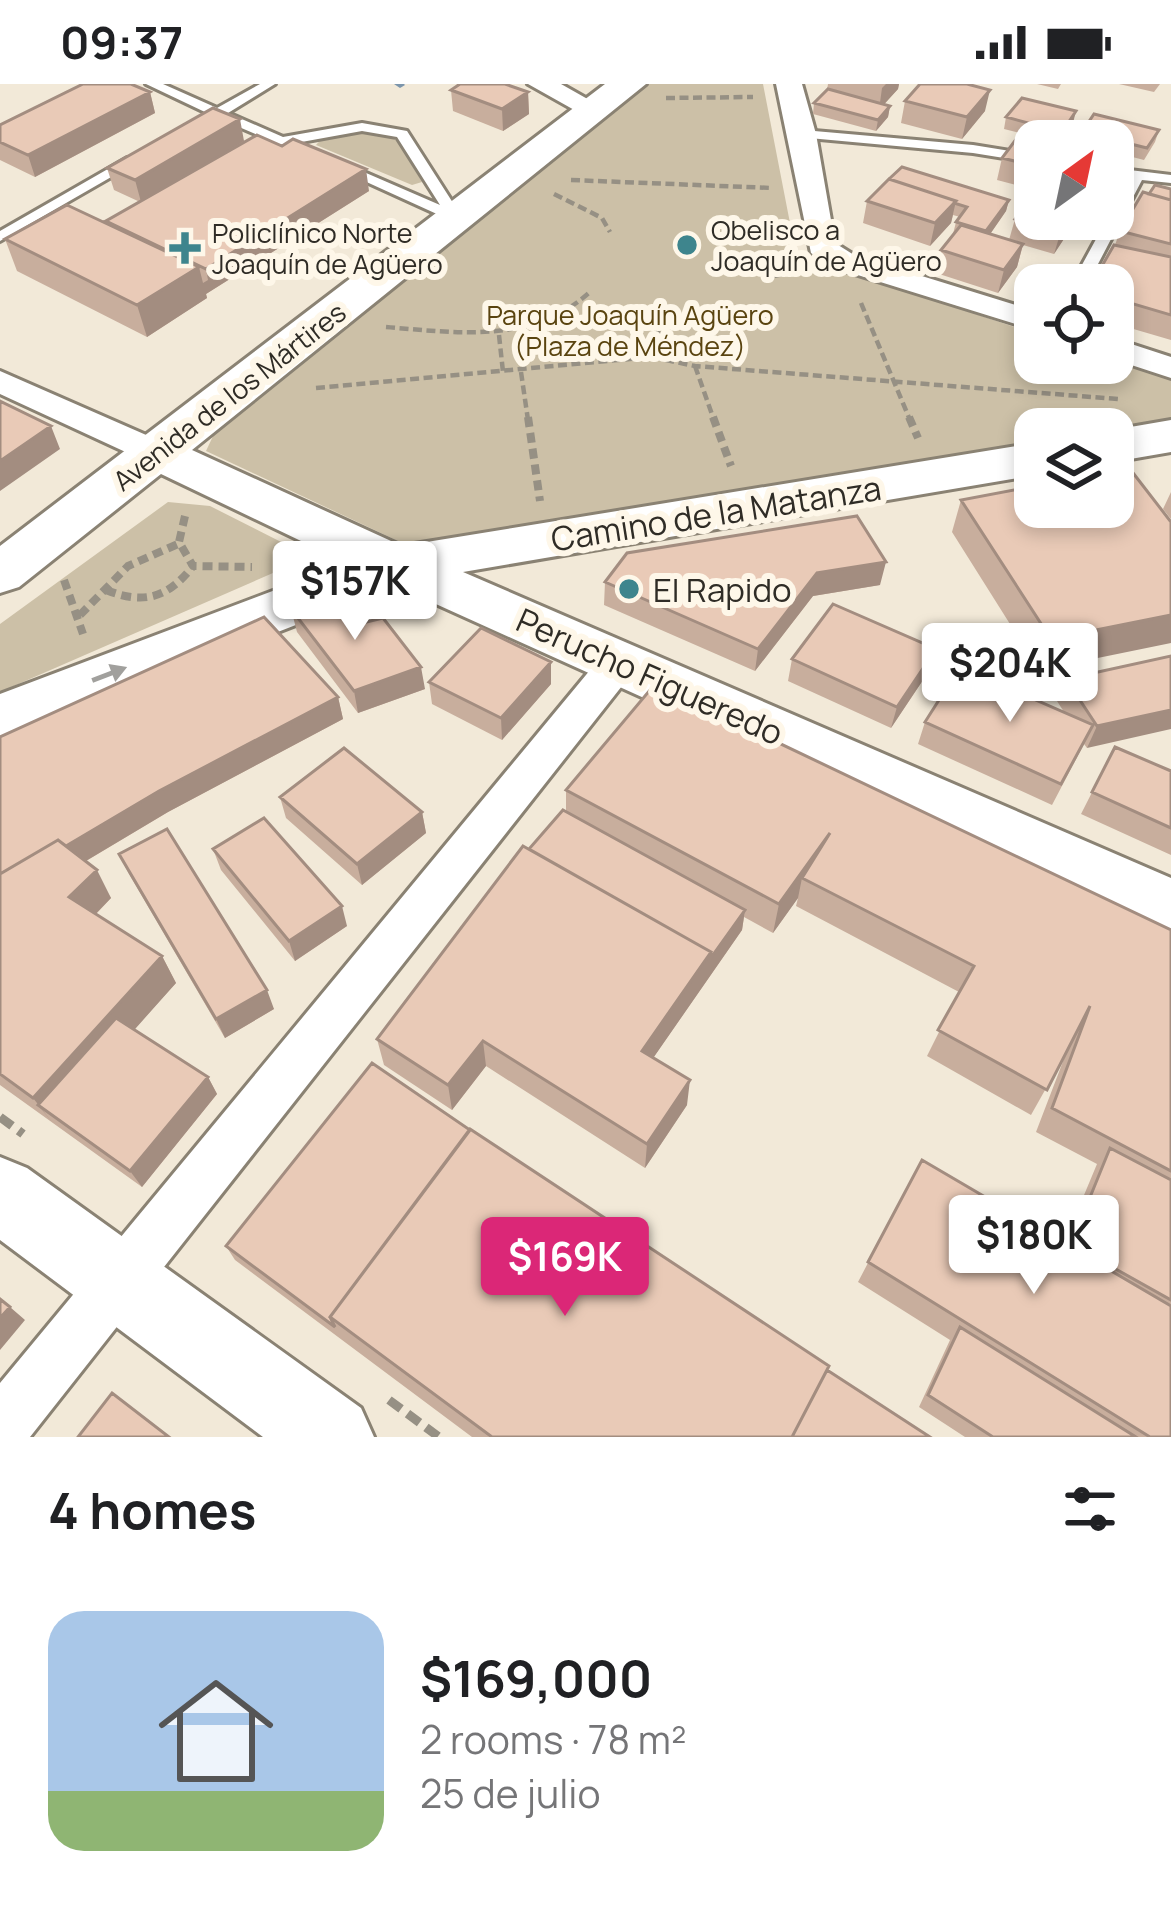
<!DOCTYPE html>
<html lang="en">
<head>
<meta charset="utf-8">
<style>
  :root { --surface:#fff; --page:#f2f2f2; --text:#202124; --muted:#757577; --line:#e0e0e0; --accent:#db2777 }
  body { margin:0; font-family:Manrope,sans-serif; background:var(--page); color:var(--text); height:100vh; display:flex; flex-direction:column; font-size:45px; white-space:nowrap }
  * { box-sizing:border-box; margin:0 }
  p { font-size:39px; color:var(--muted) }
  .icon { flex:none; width:66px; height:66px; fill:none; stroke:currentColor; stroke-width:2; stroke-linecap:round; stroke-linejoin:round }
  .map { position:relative; height:1353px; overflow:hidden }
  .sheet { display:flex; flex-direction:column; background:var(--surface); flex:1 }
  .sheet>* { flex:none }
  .needle { width:78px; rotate:33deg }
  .buttons { position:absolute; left:1014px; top:36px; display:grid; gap:24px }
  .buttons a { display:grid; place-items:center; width:120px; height:120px; border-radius:24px; background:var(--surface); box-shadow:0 6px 18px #0003; font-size:60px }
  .price { position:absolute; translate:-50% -102px; padding:0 27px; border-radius:12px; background:#fff; color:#222; font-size:39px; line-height:78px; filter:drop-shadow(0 3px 6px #0008) }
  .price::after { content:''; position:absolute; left:50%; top:72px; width:36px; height:27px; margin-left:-18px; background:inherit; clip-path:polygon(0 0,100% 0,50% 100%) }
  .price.selected { background:var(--accent); color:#fff }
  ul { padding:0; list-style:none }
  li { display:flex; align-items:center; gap:36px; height:300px; padding:0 48px }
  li+li { border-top:3px solid var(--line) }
  li span { display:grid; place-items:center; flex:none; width:336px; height:240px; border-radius:36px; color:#555 }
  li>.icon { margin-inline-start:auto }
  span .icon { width:144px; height:144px; fill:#fffc; stroke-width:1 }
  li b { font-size:51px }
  h2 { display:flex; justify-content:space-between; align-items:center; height:144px; padding:0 48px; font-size:51px }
  .status { display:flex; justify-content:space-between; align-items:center; height:84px; padding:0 60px; background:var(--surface); direction:ltr }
  .status svg { height:33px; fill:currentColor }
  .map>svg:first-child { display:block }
  .green { fill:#ccc0a7 }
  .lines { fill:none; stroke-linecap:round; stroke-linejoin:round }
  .stream { fill:#7c95ab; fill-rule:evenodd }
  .lane-casing { stroke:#8a8273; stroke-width:6 }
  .street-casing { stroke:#8a8273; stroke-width:6 }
  .secondary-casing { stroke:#8a8273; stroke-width:6 }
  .path-far2 { stroke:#969084; stroke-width:4.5; stroke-dasharray:9 4.5; stroke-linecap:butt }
  .path-far1 { stroke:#969084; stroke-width:8; stroke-dasharray:10 6; stroke-linecap:butt }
  .path { stroke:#969084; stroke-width:9; stroke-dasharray:15 8; stroke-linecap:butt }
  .lane { fill:#fff; fill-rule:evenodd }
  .street { fill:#fff; fill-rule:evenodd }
  .secondary { fill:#fff; fill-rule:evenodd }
  .wall { fill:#c8ae9d }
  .shaded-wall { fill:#a38d80 }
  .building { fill:#e9cab7; stroke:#a38d80; stroke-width:3; fill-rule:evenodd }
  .oneway { fill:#a1a09d }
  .poi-dot { fill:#3e858d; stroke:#fef7e9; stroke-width:4.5 }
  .labels { text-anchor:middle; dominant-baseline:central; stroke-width:12; stroke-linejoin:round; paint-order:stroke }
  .far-poi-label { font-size:27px; fill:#2f2c26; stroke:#fef7e9; text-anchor:start }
  .far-park-label { font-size:27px; fill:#5a4410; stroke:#fef7e9 }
  .far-street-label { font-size:27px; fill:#2f2c26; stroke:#fef7e9 }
  .street-label { font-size:33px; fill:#2f2c26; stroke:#fef7e9 }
  .poi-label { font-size:33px; fill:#2f2c26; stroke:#fef7e9; text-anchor:start }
</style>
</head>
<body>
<div class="status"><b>09:37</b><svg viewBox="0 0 49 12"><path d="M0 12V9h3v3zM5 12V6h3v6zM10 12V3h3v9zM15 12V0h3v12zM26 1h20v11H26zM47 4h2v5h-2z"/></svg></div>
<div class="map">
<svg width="1171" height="1353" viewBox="0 0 1171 1353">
  <rect width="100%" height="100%" fill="#f2e9d8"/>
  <path class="green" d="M649,0H763L796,170L1035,250V279H1113V274L1171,293V341L1113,351V345H1035V364L413,464L206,367L214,350Z
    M374,48L399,57L422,98L412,101L316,61L324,52Z
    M168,418L210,422L289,462V482L0,608V540Z"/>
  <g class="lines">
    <path class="stream" d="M394,0H404L405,1L400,4Z"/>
    <g class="lane-casing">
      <path id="lane" d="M146,0H163L217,24L260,0H275L228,29L283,53L362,39L407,47L462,133L450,136L338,85L350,82L440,121L397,53L362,47L296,59L316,67L318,70L311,74L218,34L207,35V29Z
        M803,46L973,61L1035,71V79L973,69L798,53L796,50Z
        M127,74L139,77L0,157V147Z
        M1113,84L1171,91V99L1142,96L1087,201H1071L1107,135H1113V123L1128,94L1113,92Z"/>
    </g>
    <g class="street-casing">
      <path id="street" d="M528,0H561L607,26L603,32H585Z
        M776,0H802L816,50L835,159L854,171L1035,227V246L832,183L811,169Z
        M1113,254L1171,273V294L1113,275Z
        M0,287L169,361L174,369L169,377H145L0,310Z
        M619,563L633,568L639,578L633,588L30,1353H0V1299L605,568Z"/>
    </g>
    <g class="secondary-casing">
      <path id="secondary" d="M605,0H646L192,366L402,462L1035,359V391L463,488L1171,794V852L396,502L0,656V610L347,479L161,390L19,503L0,509V462Z
        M1171,336V368L1113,378V346Z
        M0,1073L27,1084L361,1324L374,1353H263L0,1156Z"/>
    </g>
    <path class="path-far2" d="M666,14L753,13
      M571,96L772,104
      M554,110L602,134L610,148
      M774,192L797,187
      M861,219L910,336
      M669,223L660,233L658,249L681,278
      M386,243C459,249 532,260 590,208
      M499,251L503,288
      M695,282L714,336
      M521,288L528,336
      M316,304L651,273L695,282L1118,315"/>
    <path class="path-far1" d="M528,333L540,417
      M713,333L731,382
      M909,333L918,354
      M1064,345L1087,342
      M185,432L179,458L193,482L252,483
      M64,496L83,550
      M106,506C144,521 168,514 193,482
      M80,531L128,482L178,460"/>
    <path class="path" d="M0,1033L23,1050
      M389,1316L439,1353"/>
    <use href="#lane" class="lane"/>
    <use href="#street" class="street"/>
    <use href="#secondary" class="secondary"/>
  </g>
  <path class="wall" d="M828,0H899L898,5L884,20L890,22L888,33L876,47L813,30L814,19L827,6Z
    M1037,0H1061L1058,5Z
    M1119,0H1160L1154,8Z
    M451,6L528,8L529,30L503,47L453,27Z
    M150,8L155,29L35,93L0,76V41Z
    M905,17L985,27L962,55L901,39Z
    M1006,33L1073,39L1060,57H1051L1004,45Z
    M1159,46L1155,58L1144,76L1113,68V57H1080L1082,48Z
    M244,57L175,98L369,107L206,210L207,214L147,253L17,187L5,155L106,139L140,118L114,106L107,84Z
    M1035,59V135H1077L1054,170L1023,161L1017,183L998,209L936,189L941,166L953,150L956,138L960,133L953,131L951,139L930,162L863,139L867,117L1009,116L1006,127L990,150L1009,156L1015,135L1035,106L997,96L1002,74Z
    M1171,105V256L1113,239L1115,161L1120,147L1149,110Z
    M1130,385L1039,586L952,448L961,416Z
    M1171,408V435L1163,425Z
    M605,498L880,501L813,512L755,587L604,521Z
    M291,525L358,540L425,605L358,629L297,548Z
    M1171,572L1087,664L1084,660L1052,721L918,660L925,638L1064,628L1057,617L1066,595Z
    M792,575L929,587L891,644L788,597Z
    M551,578V600L502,656L432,620L429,598Z
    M338,613L343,635L168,728L86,777L111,814L96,830L162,872L176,899L134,945L208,993L217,1010L142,1103L0,1001V653Z
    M1115,663L1171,687V771L1081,730Z
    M566,706L1171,846V1353H965L919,1323L950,1256L858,1198L922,1076L1064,1159L1097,1080L1036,1048L1067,967L1031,1031L927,972L959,908L796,822L798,814L773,849L744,833L742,846L653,974L687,1021L645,1084L486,982L452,1026L384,981L377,955L529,765L566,728Z
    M280,713L422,728L426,749L362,801L286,734Z
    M213,765L347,842L295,877L221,786Z
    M119,770L274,925L225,954L129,790Z
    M470,1046L827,1286L930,1353H472L235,1176L226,1162Z"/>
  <path class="shaded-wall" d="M886,0H899L898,5L879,26L882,4Z
    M990,6L985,27L962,55L967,33Z
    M150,8L155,29L35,93L28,71Z
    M528,8L529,30L503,47L502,25Z
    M890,22L888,33L876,47L878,36Z
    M1076,27L1073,39L1060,57L1062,48Z
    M240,35L244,57L141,118L135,96Z
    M366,85L369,107L206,210L207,214L147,253L137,221L199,183L203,199L208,196L206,185Z
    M1009,116L1006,127L984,159L986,147Z
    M956,117L951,139L930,162L935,139Z
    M1069,135H1077L1054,170L1061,147Z
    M1023,160L1017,183L998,209L1004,186Z
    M51,342L60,365L0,407V377Z
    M886,478L880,501L813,512L755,587L758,565L817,489Z
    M704,499L702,522L693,514Z
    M722,504L706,529L709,507Z
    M1171,531V559L1039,586L1051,555Z
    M936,565L929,587L891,644L897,623Z
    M551,578V600L502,656L501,634Z
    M421,583L425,605L358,629L354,607Z
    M338,613L343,635L168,728L7,824L0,801L159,707Z
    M1171,626V645L1087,664L1097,642Z
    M422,728L426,749L362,801L357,780Z
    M830,749L802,794L798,814L773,849L779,820Z
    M97,786L111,814L85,841L69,813Z
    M342,822L347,842L295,877L289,857Z
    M745,826L742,846L640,993L642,967L711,868Z
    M162,872L176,899L56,1034L38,1021L52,1038L33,1014Z
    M267,906L274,925L225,954L216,935Z
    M483,957L486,982L452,1026L448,1001Z
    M208,993L217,1010L142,1103L130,1087Z
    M690,996L687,1021L645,1084L647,1060Z
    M10,1223L25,1236L0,1266V1234Z"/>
  <path class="building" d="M83,0H131L150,8L28,71L0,58V41Z
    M460,0H505L528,8L502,25L451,6Z
    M920,0H967L990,6L967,33L905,17Z
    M828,5L890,22L878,36L814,19Z
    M1022,14L1076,27L1062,48L1006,33Z
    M213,24L240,35L135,96L107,84Z
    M1094,30L1159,46L1147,64L1082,48Z
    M257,51L282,62L293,55L366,85L206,185L106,137Z
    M1017,54L1035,59V82L1002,74Z
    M902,83L1009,116L986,147L956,138L967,123L954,119L956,117L889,95Z
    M889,95L956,117L935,139L867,117Z
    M1155,101L1171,105V116L1149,110Z
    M1035,106V135H1069L1061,147L1015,135Z
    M1143,108L1171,116V160L1120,147Z
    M67,121L199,183L137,221L5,155Z
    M961,141L1023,160L1004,186L941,166Z
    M1114,161L1171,173V231L1113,214V201H1091Z
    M0,317L51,342L0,377Z
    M1130,385L1171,438V531L1051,555L961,416L1035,402V423H1113V388Z
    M857,432L886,478L817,489L758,565L605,498L627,469ZM704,499L709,507L722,504L710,520L693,514Z
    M336,509L358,540L383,534L421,583L354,607L291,525Z
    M833,520L936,565L897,623L792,575Z
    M264,533L338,613L159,707L66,762L58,756L0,790V653Z
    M481,544L551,578L501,634L429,598Z
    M1171,572V626L1097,642L1066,595Z
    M960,583L1093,641L1061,700L925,638Z
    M655,600L1171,846V1087L1052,1024L1090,922L1047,1006L938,946L974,882L802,794L830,749L779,820L566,706Z
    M1115,663L1171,687V744L1092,708Z
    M344,664L422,728L357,780L280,713Z
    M563,726L745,826L710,875L711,868L529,765Z
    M264,734L342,822L289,857L213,765Z
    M167,745L267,906L216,935L119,770Z
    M58,756L97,786L69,813L162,872L33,1014L0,990V790Z
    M523,762L711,868L642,967L690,996L647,1060L483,957L448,1001L377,955Z
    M116,934L208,993L130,1087L38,1021Z
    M372,979L470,1046L330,1233L335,1243L226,1162Z
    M470,1045L829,1282L792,1353H492L330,1233Z
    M1110,1064L1171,1096V1216L1071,1160Z
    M922,1076L1171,1222V1353H1150L868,1178Z
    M0,1215L10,1223L0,1234Z
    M960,1243L1136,1353H993L928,1311Z
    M827,1286L930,1353H792Z
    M112,1309L169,1353H78Z"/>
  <defs><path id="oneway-solid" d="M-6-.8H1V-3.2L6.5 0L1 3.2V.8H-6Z" transform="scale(3)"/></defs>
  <use class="oneway" href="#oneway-solid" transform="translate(109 590) rotate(-21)"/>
  <g class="poi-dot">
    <circle cx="687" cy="161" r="12"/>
    <path d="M179 146h12v12h12v12h-12v12h-12v-12h-12v-12h12z"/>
    <circle cx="629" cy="505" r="12"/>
  </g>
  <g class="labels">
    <g class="far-poi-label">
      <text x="711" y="145">Obelisco a<tspan x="711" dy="31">Joaquín de Agüero</tspan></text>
      <text x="212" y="148">Policlínico Norte<tspan x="212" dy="31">Joaquín de Agüero</tspan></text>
    </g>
    <g class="far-park-label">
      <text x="630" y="230">Parque Joaquín Agüero<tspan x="630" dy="31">(Plaza de Méndez)</tspan></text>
    </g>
    <g class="far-street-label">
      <text transform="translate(229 312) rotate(-38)">Avenida de los Mártires</text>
    </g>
    <g class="street-label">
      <text transform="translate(716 429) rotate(-9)">Camino de la Matanza</text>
      <text transform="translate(650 592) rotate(24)">Perucho Figueredo</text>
    </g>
    <g class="poi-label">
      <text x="653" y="505">El Rapido</text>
    </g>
  </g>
</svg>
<div class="buttons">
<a><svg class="needle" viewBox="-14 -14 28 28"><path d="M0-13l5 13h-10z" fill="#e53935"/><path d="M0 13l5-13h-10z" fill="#757577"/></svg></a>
<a><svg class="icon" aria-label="locate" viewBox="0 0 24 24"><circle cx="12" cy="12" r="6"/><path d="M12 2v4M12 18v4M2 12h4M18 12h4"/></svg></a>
<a><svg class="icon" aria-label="layers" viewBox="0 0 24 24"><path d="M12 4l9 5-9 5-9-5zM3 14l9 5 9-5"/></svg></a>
</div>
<b class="price" style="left:355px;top:559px">$157K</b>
<b class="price" style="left:1010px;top:641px">$204K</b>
<b class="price" style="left:1034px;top:1213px">$180K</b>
<b class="price selected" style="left:565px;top:1235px">$169K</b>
</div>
<section class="sheet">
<h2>4 homes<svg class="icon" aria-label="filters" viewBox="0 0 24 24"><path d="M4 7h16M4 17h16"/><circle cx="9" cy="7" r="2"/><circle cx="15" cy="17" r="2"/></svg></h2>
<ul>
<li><span style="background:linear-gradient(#a9c7e8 75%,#8fb573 0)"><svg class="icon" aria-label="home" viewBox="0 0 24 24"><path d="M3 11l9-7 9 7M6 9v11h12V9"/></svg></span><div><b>$169,000</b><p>2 rooms · 78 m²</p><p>25 de julio</p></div></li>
</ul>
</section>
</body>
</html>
